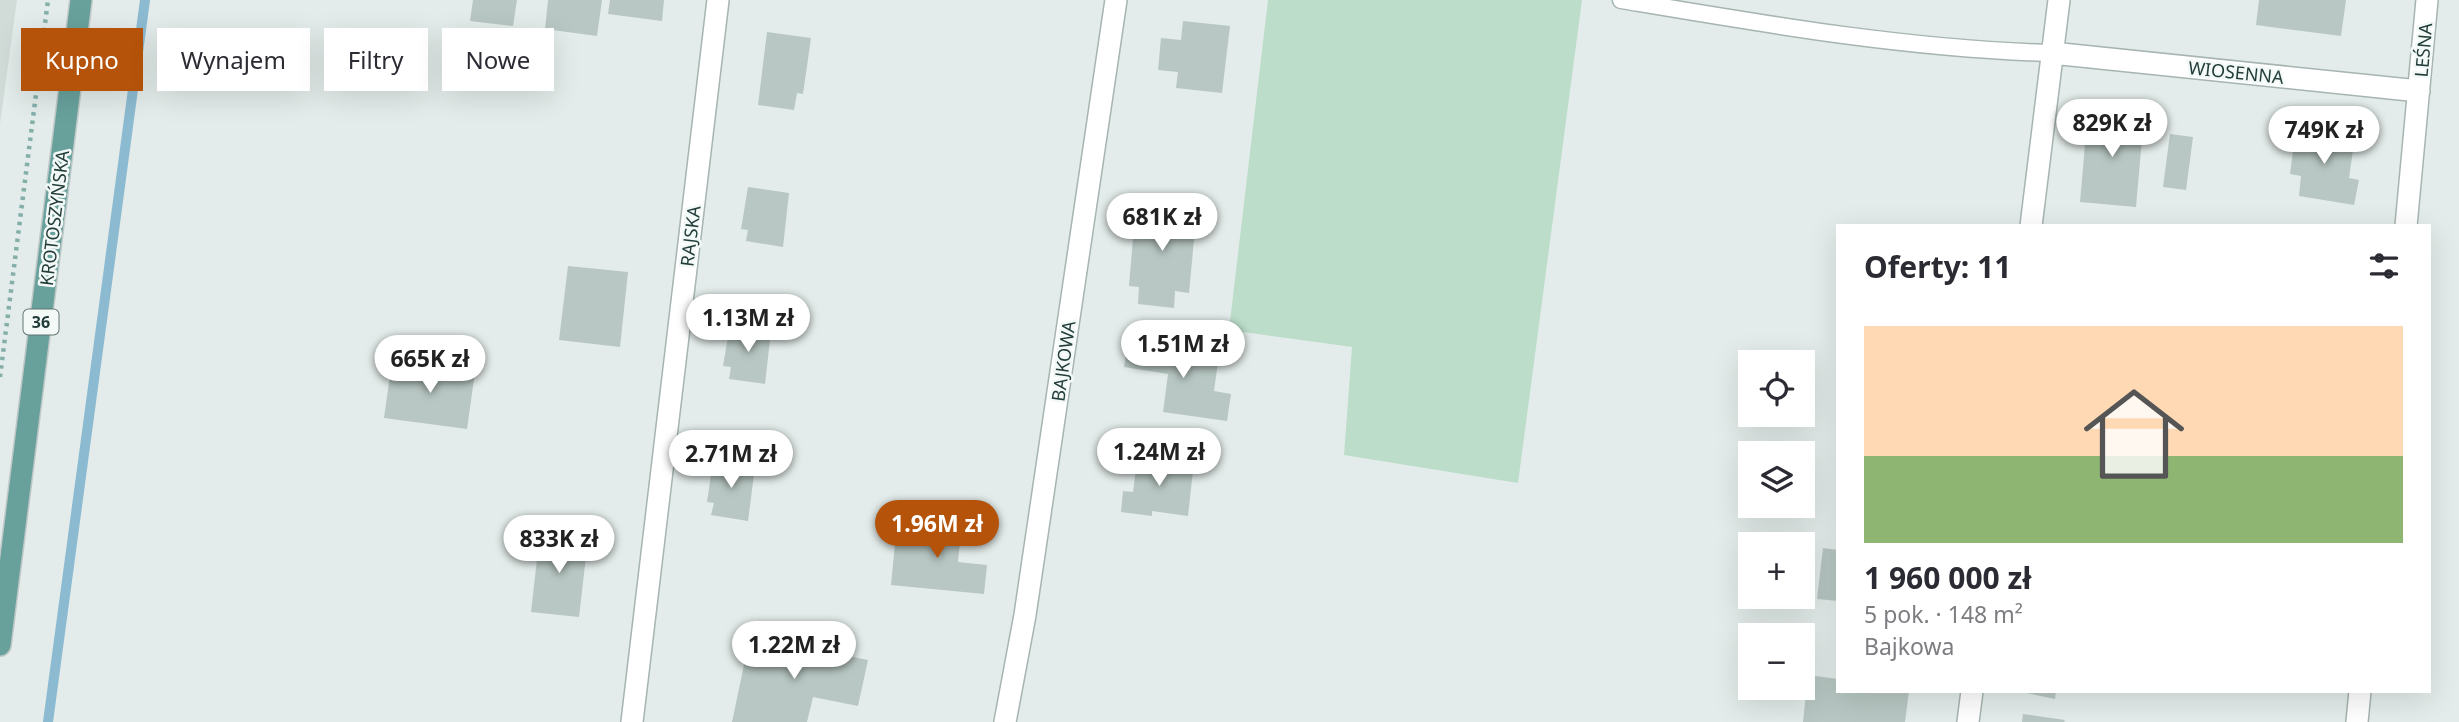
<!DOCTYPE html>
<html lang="pl">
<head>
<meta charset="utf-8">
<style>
  :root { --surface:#fff; --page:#f2f2f3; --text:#2b2b33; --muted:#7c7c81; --accent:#b45309 }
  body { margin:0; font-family:"Noto Sans",sans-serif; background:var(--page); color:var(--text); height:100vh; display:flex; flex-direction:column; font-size:26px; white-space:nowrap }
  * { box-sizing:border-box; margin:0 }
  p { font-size:23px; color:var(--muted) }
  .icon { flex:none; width:38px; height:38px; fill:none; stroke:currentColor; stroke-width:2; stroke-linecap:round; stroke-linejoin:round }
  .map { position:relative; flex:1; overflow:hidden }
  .side { position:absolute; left:1836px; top:224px; width:595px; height:469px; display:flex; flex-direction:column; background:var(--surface); border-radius:0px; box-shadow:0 7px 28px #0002 }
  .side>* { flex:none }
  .top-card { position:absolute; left:21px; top:28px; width:665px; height:63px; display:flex; gap:14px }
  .tools { position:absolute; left:1738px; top:350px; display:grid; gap:14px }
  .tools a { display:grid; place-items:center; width:77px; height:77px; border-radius:0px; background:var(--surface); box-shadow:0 7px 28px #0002; font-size:35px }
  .price { position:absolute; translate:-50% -60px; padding:0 16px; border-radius:24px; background:#fff; color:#222; font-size:23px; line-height:46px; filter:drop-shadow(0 2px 4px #0008) }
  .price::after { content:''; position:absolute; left:50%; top:42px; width:21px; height:16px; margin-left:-10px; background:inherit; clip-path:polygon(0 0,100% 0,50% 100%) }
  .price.on { background:var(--accent); color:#fff }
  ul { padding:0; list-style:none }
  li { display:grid; align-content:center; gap:14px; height:371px; padding:0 28px }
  li span { display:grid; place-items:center; height:217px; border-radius:0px; color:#555 }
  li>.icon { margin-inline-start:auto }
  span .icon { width:126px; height:126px; fill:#fffc; stroke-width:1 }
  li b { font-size:30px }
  h2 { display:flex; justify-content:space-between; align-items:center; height:84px; padding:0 28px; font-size:30px }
  .tag { padding:0 24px; border-radius:0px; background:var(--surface); box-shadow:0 7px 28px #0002; font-size:24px; line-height:63px }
  .tag.on { background:var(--accent); color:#fff }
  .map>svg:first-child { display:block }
  .built { fill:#d1dcd9 }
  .green { fill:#bcddca }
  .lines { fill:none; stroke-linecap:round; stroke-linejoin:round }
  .stream { stroke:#8cbad0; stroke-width:10 }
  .building { fill:#b8c7c3 }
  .lane-casing { stroke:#a6b4b2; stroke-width:19 }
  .street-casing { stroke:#a6b4b2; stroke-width:24 }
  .primary-casing { stroke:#c1c9c8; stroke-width:24 }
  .path { stroke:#84afa9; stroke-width:4.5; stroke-dasharray:3.5 5; stroke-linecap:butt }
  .lane { stroke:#fff; stroke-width:16 }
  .street { stroke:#fff; stroke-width:21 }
  .primary { stroke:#68a19c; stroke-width:21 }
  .labels { text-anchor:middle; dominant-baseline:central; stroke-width:5; stroke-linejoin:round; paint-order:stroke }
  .shield { fill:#f3f9f7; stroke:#617573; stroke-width:2 }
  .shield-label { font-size:16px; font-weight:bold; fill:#233d3b }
  .street-label { font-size:18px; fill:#233d3b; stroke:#f3f9f7 }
</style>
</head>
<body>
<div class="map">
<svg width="2459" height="722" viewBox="0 0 2459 722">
  <rect width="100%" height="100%" fill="#e3ecea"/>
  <path class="built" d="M0,0H17L0,124Z"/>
  <path class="green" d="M1268,0H1582L1518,483L1344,455L1352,347L1229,330Z"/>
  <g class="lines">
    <path class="stream" d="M48,722L145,0"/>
  </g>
  <path class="building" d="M473,0H517L513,26L470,21Z
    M548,0H602L597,36L545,29Z
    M610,0H664L662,21L608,14Z
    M2259,0H2346L2341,36L2256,25Z
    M1183,21L1230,26L1222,93L1176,88L1178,72L1158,70L1161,38L1181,40Z
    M767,32L811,38L803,94L797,93L794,110L758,105Z
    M2088,110L2144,116L2136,207L2080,202Z
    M2296,127L2355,136L2349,178L2359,180L2354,205L2299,196L2301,176L2290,174Z
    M2170,134L2193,137L2186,190L2163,187Z
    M748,187L789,193L783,247L746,241L748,230L741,229Z
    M1136,203L1197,208L1189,293L1175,291L1174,308L1138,304L1139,287L1129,286Z
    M568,266L628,272L620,347L559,340Z
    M730,325L771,331L765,384L729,379L731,367L723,366Z
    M1128,342L1219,355L1214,391L1231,394L1227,421L1163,412L1168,374L1124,367Z
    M392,361L475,372L467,429L384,418Z
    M1138,453L1179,459L1177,470L1193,471L1188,516L1152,511V516L1121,512L1123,491L1133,492Z
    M713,461L755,467L748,521L711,515L714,503L707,502Z
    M921,516L962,520L958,562L987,565L984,594L891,585L895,543L917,545Z
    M540,533L588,539L579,617L531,612Z
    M1823,548L1838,550V601L1817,599Z
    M750,636L868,660L858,706L813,697L807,722H732Z
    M1808,675L1838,679V691H1909L1905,722H1803Z
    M2017,691H2056L2055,699Z
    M2023,714L2065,720L2064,722H2022Z"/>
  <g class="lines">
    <g class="lane-casing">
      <path id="lane" d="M1621,0C1764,24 1907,49 2052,53"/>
    </g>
    <g class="street-casing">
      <path id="street" d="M2052,53L2419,91
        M2031,226L2059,0
        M2406,226L2427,0
        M632,722L718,0
        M1005,722L1025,615L1116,0
        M1968,722L1972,691
        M2357,722L2360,691"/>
    </g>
    <g class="primary-casing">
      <path id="primary" d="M0,645L81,0"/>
    </g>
    <path class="path" d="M0,377L48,0"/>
    <use href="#lane" class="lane"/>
    <use href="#street" class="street"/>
    <use href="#primary" class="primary"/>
  </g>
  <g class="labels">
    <rect class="shield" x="23.5" y="309.5" width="35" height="25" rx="5"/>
    <g class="shield-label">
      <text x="41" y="322">36</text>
    </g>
    <g class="street-label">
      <text transform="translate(2423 50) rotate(-85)">LEŚNA</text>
      <text transform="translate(2236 72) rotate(6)">WIOSENNA</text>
      <text transform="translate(54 218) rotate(-83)">KROTOSZYŃSKA</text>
      <text transform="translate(690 236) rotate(-83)">RAJSKA</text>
      <text transform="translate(1063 361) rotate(-82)">BAJKOWA</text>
    </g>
  </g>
</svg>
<div class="tools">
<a><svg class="icon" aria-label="locate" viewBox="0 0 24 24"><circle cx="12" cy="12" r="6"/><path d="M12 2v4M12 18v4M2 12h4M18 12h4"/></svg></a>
<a><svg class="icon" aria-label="layers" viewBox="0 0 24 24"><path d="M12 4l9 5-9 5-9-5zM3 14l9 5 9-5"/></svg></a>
<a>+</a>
<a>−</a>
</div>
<b class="price" style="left:2112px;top:159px">829K zł</b>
<b class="price" style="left:2324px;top:166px">749K zł</b>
<b class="price" style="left:1162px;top:253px">681K zł</b>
<b class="price" style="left:748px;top:354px">1.13M zł</b>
<b class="price" style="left:1183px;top:380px">1.51M zł</b>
<b class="price" style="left:430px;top:395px">665K zł</b>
<b class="price" style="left:1159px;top:488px">1.24M zł</b>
<b class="price" style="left:731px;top:490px">2.71M zł</b>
<b class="price on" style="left:937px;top:560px">1.96M zł</b>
<b class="price" style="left:559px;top:575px">833K zł</b>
<b class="price" style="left:794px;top:681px">1.22M zł</b>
<div class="top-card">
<a class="tag on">Kupno</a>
<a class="tag">Wynajem</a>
<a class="tag">Filtry</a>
<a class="tag">Nowe</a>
</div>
<section class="side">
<h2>Oferty: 11<svg class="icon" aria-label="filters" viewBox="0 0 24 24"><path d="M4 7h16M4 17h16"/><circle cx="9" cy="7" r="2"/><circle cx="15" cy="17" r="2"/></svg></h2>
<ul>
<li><span style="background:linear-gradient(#ffd9b3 60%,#8fb573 0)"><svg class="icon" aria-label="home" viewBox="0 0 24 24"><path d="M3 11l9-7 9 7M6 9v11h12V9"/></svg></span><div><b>1 960 000 zł</b><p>5 pok. · 148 m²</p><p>Bajkowa</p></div></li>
</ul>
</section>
</div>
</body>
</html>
